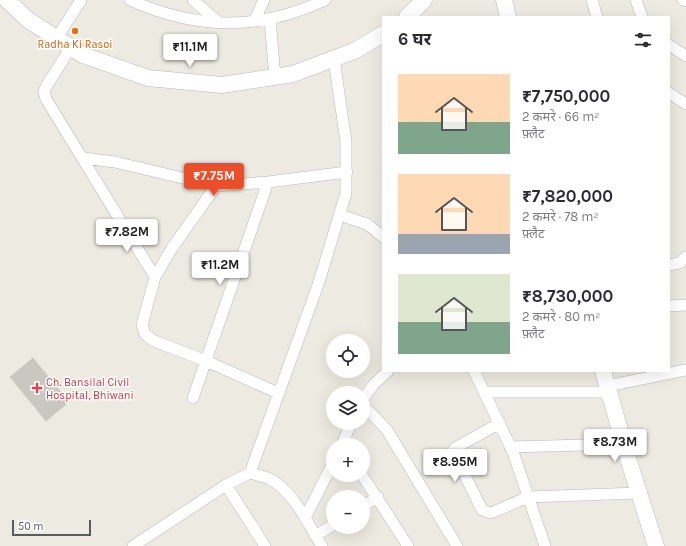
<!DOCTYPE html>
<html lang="hi">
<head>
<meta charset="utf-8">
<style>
  :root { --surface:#fff; --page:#f7f7f7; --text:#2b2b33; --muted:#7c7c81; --accent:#ea4f29 }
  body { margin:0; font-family:Karla,"Noto Sans Devanagari",sans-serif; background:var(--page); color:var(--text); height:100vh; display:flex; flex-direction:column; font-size:15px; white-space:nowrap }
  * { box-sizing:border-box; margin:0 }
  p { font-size:13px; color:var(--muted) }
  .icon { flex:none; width:22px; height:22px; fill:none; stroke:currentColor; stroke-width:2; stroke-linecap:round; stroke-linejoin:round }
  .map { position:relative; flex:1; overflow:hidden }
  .panel { position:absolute; left:382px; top:16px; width:288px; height:356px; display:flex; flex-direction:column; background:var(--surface); border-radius:0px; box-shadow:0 4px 16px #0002 }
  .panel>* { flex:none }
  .fabs { position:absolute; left:326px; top:334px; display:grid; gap:8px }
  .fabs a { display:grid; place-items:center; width:44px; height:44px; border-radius:50%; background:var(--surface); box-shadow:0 4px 16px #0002; font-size:20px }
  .scale { position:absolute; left:12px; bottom:10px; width:79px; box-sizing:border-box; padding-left:4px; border:2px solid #595c62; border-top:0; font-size:11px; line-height:14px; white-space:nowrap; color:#595c62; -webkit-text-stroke:3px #fff; paint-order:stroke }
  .price { position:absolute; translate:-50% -34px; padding:0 9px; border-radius:4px; background:#fff; color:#222; font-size:13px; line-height:26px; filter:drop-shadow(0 1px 2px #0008) }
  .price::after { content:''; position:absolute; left:50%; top:24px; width:12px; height:9px; margin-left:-6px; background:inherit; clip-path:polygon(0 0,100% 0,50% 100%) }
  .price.selected { background:var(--accent); color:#fff }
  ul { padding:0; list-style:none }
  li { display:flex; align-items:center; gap:12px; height:100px; padding:0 16px }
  li span { display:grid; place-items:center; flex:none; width:112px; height:80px; border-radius:0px; color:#555 }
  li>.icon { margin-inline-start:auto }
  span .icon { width:48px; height:48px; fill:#fffc; stroke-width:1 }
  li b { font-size:17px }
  h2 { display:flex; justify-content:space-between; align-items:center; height:48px; padding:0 16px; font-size:17px }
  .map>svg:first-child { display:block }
  .building { fill:#c9c8c0; stroke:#d1cebf }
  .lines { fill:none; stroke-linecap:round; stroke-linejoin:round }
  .street-casing { stroke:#b6b8be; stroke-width:12 }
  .secondary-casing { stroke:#b6b9c0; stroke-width:17 }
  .street { stroke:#fff; stroke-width:11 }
  .secondary { stroke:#fff; stroke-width:16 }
  .food-dot { fill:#e8710a; stroke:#fff; stroke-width:1.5 }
  .health-dot { fill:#e0444e; stroke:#fff; stroke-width:1.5 }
  .labels { text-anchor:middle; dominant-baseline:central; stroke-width:3; stroke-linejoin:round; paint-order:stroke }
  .food-label { font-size:11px; fill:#c56008; stroke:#fff }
  .health-label { font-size:11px; fill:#be3a42; stroke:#fff; text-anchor:start }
</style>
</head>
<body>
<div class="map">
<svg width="686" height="546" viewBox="0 0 686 546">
  <rect width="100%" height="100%" fill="#edebe1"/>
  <path class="building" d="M33,358L69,402L46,421L10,377Z"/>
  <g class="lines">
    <g class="street-casing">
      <path id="street" d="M130,0C197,30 259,31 325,0
        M193,0L218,22
        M592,0L597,17
        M636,0L642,17
        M683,0L686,1
        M270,20L275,77
        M254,21L264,0
        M56,39L81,0
        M669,45L686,56
        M71,47L46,87L44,92L46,99L155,277L142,325L145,334L152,340L206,361L278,393
        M669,93L686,104
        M83,158L115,162L216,186L268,182L347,172
        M340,215L367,224L383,237
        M669,265L679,263L686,257
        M155,277L172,248L216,186
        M669,306L686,305
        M474,371L513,452L545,546
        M607,386L686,370
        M484,392H610
        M193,398L268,182
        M363,399L374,384L388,371
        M363,407L370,412L387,430L457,546
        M500,423L455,448L453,451L482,510L491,513L528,497L639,493
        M342,445L351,423
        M510,447L624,444
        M250,473C256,475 263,476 268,478C294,491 307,523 322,546
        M362,475L408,546
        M226,485L265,546
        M363,506L378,497
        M305,518L333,463
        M315,536L333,525
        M133,546L226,485L250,473L319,282L346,193V142L334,59"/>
    </g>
    <g class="secondary-casing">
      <path id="secondary" d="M7,0L28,20L83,55L148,78L222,85L293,74L354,51L383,34
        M504,0L508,17
        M407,17L424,0
        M603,371L630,465L656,546"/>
    </g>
    <use href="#street" class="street"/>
    <use href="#secondary" class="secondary"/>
  </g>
  <circle class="food-dot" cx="75" cy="31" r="4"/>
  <path class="health-dot" d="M35 382h4v4h4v4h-4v4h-4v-4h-4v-4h4z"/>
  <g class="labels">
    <g class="food-label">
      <text x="75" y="44">Radha Ki Rasoi</text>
    </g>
    <g class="health-label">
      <text x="46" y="382">Ch. Bansilal Civil<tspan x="46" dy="13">Hospital, Bhiwani</tspan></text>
    </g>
  </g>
</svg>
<div class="fabs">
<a><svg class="icon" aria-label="locate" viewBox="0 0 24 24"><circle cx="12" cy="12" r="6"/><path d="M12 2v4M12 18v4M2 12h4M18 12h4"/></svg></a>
<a><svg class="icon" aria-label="layers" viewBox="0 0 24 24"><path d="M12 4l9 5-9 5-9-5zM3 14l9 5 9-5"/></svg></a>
<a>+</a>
<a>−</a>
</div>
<div class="scale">50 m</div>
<b class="price" style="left:190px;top:68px">₹11.1M</b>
<b class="price selected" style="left:214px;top:197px">₹7.75M</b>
<b class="price" style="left:127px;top:253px">₹7.82M</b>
<b class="price" style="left:220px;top:286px">₹11.2M</b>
<b class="price" style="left:615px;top:463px">₹8.73M</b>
<b class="price" style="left:455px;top:483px">₹8.95M</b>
<section class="panel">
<h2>6 घर<svg class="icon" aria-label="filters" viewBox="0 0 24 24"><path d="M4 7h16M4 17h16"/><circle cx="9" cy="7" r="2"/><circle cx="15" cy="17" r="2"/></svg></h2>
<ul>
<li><span style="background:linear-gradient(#ffd9b3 60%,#7fa58c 0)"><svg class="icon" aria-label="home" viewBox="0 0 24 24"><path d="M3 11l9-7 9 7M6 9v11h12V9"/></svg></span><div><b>₹7,750,000</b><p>2 कमरे · 66 m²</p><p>फ़्लैट</p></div></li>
<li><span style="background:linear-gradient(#ffd9b3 75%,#9aa5b1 0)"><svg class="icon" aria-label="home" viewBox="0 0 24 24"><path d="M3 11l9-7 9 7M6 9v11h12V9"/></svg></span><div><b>₹7,820,000</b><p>2 कमरे · 78 m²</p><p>फ़्लैट</p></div></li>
<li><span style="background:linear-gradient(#dfe7d0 60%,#7fa58c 0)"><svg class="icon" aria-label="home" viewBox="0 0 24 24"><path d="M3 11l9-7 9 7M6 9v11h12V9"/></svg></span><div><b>₹8,730,000</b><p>2 कमरे · 80 m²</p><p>फ़्लैट</p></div></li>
</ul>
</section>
</div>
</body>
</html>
